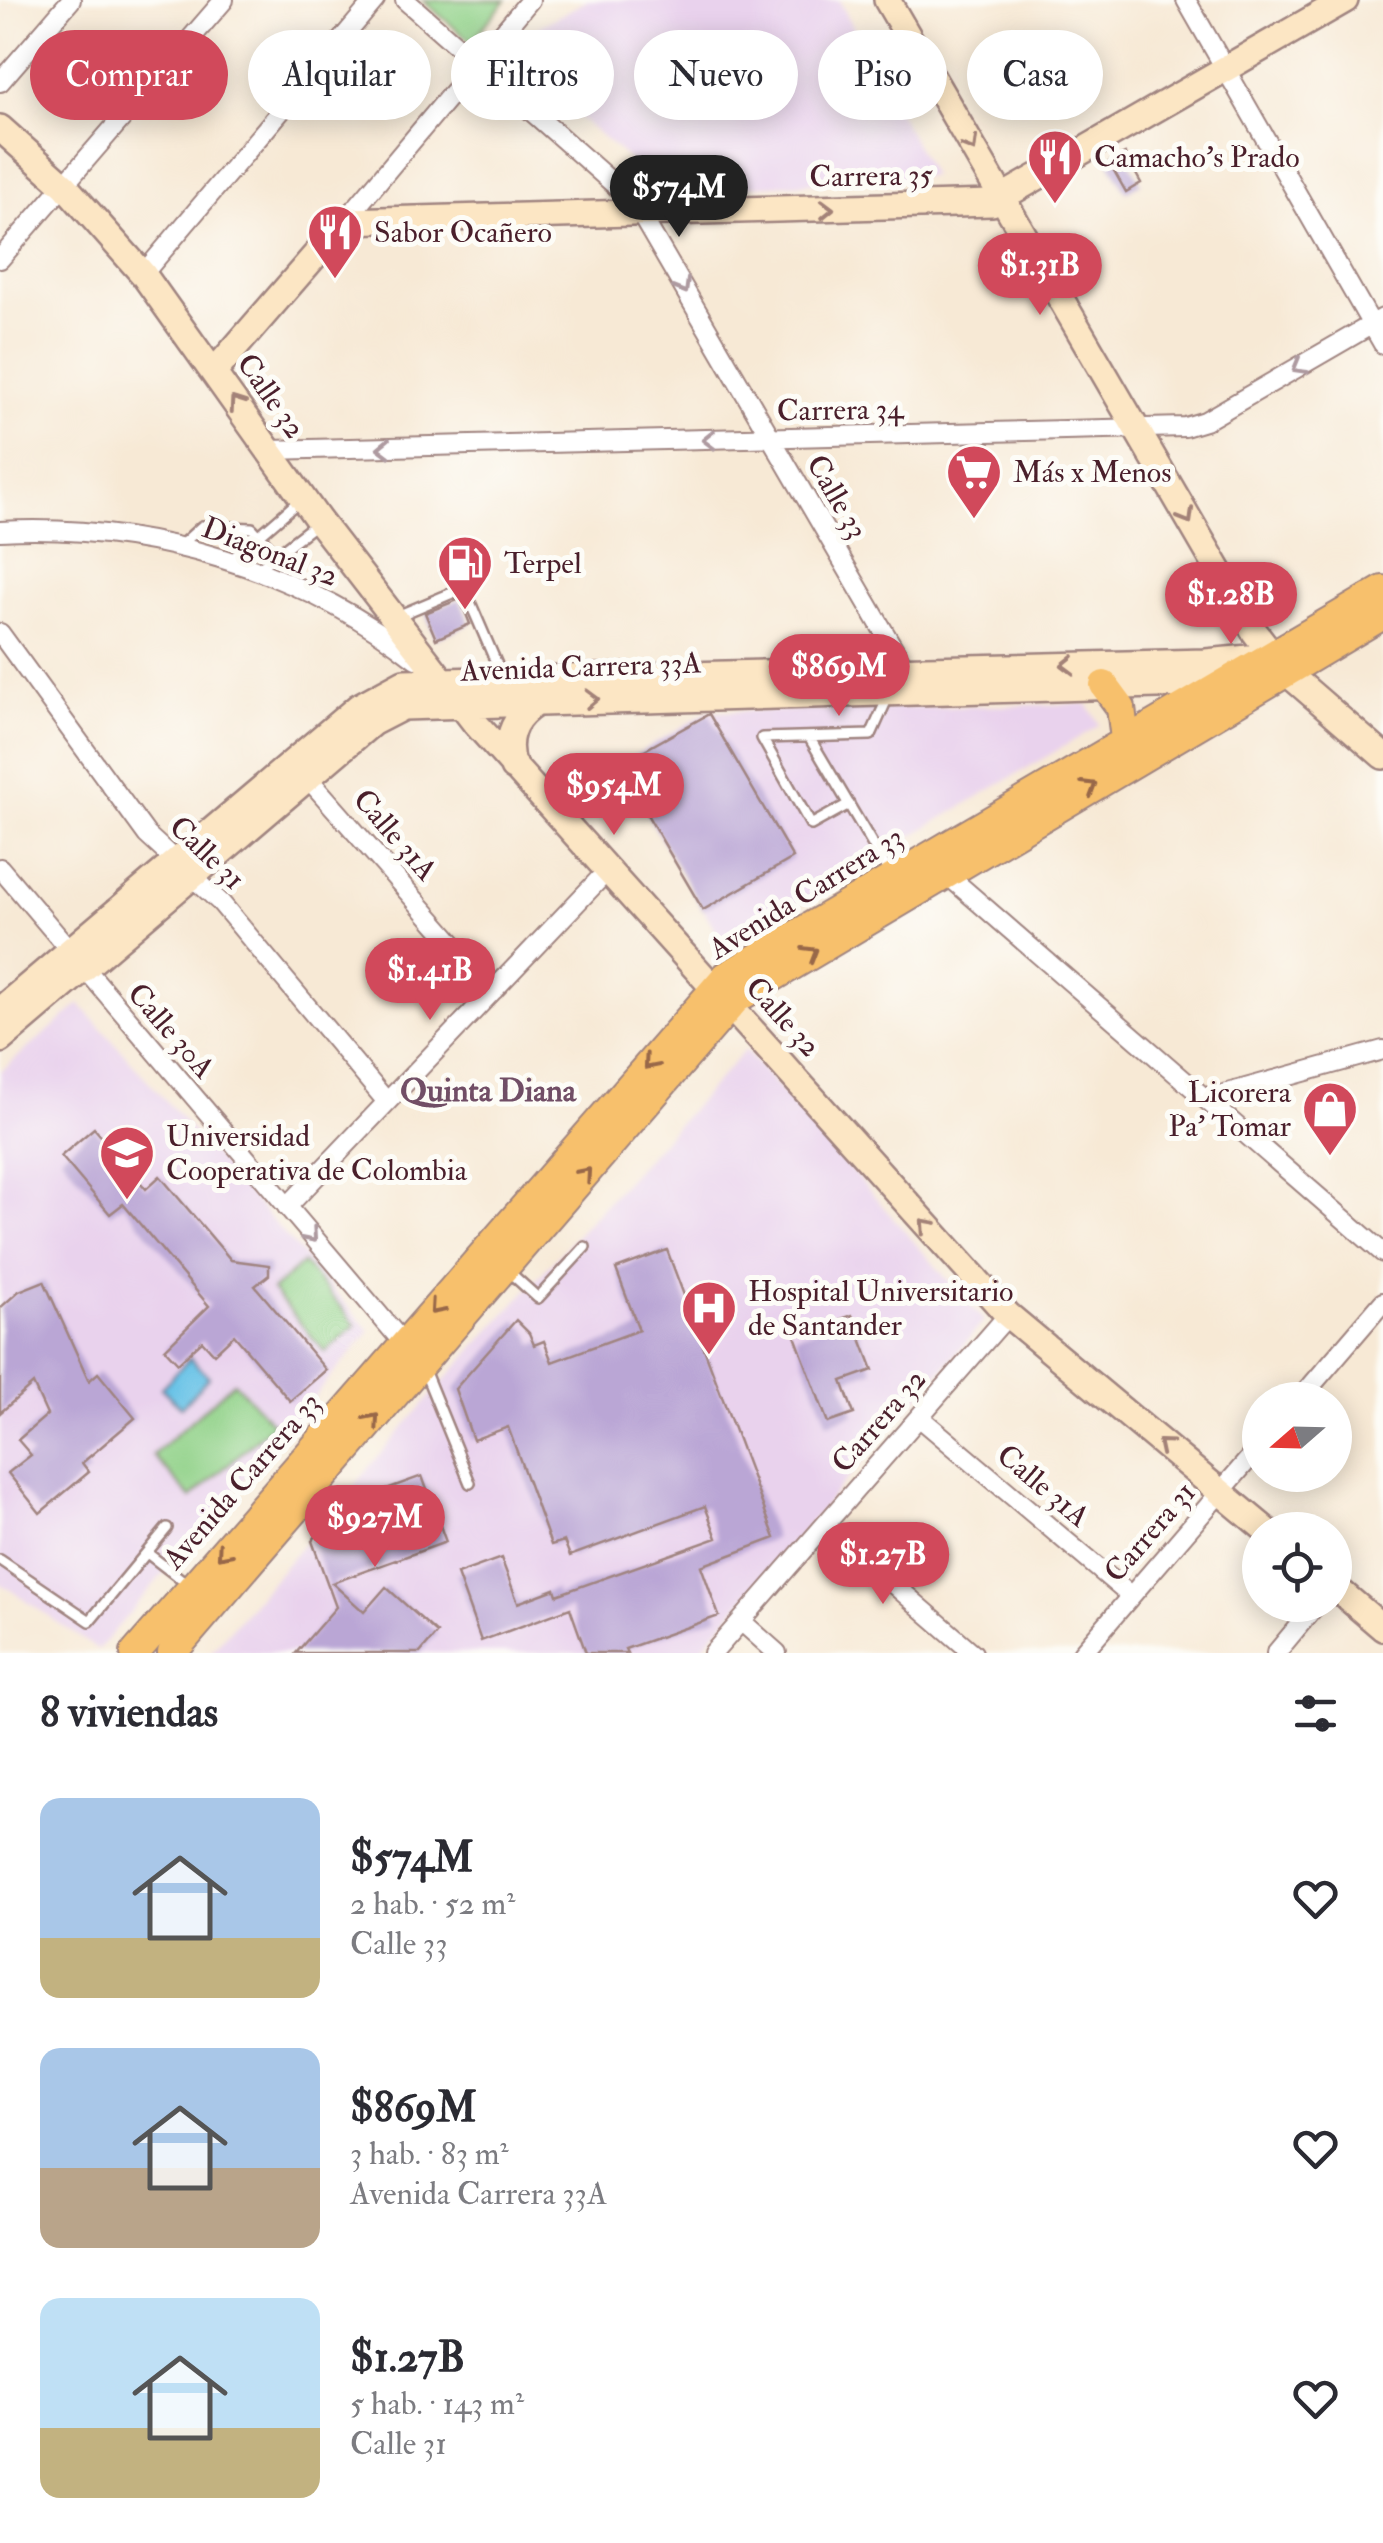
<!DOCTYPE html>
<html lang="es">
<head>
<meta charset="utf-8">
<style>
  :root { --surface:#fff; --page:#f7f7f7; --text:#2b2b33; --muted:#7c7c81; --accent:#d1495b }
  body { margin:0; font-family:"IM FELL Double Pica",serif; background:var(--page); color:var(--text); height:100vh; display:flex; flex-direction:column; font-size:38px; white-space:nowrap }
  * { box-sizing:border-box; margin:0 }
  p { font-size:32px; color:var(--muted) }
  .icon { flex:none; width:55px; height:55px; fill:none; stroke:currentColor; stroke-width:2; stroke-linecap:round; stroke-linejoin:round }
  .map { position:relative; height:1653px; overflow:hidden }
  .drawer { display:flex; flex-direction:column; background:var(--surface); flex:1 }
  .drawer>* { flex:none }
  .top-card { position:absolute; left:30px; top:30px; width:1325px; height:90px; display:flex; gap:20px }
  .needle { width:65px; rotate:250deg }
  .buttons { position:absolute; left:1242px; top:1382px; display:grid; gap:20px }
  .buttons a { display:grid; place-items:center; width:110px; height:110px; border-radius:50%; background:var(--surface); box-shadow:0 5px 25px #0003; font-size:50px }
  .price { position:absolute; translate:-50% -85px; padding:0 22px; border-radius:35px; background:var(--accent); color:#fff; font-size:32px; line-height:65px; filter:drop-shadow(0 2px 5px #0008) }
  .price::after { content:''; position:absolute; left:50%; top:60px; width:30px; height:22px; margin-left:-15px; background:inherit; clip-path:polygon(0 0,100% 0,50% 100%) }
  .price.current { background:#222; color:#fff }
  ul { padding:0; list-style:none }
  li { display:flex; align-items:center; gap:30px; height:250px; padding:0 40px }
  li span { display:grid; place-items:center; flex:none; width:280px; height:200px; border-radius:20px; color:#555 }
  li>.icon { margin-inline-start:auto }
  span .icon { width:120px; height:120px; fill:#fffc; stroke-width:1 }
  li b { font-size:42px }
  h2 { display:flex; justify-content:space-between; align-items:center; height:120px; padding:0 40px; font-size:42px }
  .chip { padding:0 35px; border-radius:45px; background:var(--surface); box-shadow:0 5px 25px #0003; font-size:35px; line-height:90px }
  .chip.current { background:var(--accent); color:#fff }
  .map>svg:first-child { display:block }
  .built { fill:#e9d2ed }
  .green { fill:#90d188; stroke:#6d785a; stroke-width:2.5 }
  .water { fill:#69c3e7; stroke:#5a7189; stroke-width:2.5 }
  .building { fill:#baa6d5 }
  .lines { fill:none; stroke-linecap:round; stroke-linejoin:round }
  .lane-casing { stroke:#a08480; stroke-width:14 }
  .street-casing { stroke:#a08480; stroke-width:22 }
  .secondary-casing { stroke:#a08480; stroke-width:30 }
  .primary-casing { stroke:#a08480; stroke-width:32 }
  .lane { stroke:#fff; stroke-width:9 }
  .street { stroke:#fff; stroke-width:18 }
  .secondary { stroke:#fce6c4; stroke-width:25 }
  .primary { stroke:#f7c06c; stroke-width:28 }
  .oneway { stroke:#a38278 }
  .oneway2 { stroke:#ae9aa0 }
  .oneway3 { stroke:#986748 }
  .labels { text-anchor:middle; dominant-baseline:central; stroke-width:10; stroke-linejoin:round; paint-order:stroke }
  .poi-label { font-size:30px; fill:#4a1f2b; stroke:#fdfcf7; text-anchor:start }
  .street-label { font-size:30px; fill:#4a1f2b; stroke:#fdfcf7 }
  .neighbourhood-label { font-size:32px; font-weight:bold; fill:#714e66; stroke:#fdfcf7 }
</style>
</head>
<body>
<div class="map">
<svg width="1383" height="1653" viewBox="0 0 1383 1653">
  <rect width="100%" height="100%" fill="#fdfcf7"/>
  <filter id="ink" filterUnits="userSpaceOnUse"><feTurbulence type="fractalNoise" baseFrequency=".01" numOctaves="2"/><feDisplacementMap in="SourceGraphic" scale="20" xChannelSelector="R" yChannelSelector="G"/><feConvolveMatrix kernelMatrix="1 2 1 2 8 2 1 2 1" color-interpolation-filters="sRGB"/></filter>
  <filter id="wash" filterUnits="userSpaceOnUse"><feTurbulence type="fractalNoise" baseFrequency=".0048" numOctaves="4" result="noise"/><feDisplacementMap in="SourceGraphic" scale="40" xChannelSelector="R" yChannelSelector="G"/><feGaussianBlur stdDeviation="2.25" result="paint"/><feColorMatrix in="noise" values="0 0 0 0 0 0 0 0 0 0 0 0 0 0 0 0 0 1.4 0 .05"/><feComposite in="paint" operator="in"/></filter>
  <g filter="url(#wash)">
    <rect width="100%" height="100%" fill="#f7e9d5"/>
    <path class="built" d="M588,0H839L932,176L667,191L510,60L535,29Z
      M1087,704L1100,725L725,946L618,765L707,712Z
      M80,1004L370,1331L98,1650L0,1583V1072Z
      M745,1050L984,1321L697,1653H210L433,1393Z"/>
    <path class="green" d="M422,0H506L471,42Z
      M303,1263L356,1325L325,1352L272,1290Z
      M234,1382L273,1424L191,1498L153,1455Z"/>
    <path class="water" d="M190,1358L209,1377L181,1407L161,1388Z"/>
    <g id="blocks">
      <path class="building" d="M1125,154L1141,183L1126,192L1109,162Z
        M460,599L470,624L436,639L425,613Z
        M709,714L793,858L703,910L618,765Z
        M94,1128L146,1189L160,1176L231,1260L269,1265V1275L255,1286L326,1370L290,1401L234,1335L214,1354L202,1341L178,1363L165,1349L209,1306L123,1204L110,1214L61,1156Z
        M667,1250L775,1538L701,1566L719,1616L625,1649L627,1653H586L570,1608L481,1641L457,1574L501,1558L518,1603L555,1589L557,1595L717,1538L705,1506L570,1556L564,1541L551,1545L508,1427L473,1440L455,1389L516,1320L529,1333L534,1345L544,1341L552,1362L639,1330L616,1269Z
        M44,1281L89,1381L98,1373L135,1418L82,1463L89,1472L40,1513L8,1473L31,1455L18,1440L47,1415L33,1384L0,1413V1308L19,1291Z
        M852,1315L873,1370L842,1381L854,1414L828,1423L795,1336Z
        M422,1476L446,1542L332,1583L364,1612L386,1587L437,1633L420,1653H296L336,1607L312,1541L342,1505Z"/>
    </g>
  </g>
  <g filter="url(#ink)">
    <use href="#blocks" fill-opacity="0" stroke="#a08480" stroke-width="2.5"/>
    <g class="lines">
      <g class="lane-casing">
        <path id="lane" d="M180,546L202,526L252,528L276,554
          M231,560L300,500
          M256,570L317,523
          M395,617L464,588L501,674
          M809,737L890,874
          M849,804L811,825L762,738L871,735L888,697
          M507,1270L538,1298L585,1247
          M424,1370L470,1483
          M147,1553L190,1586
          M0,1560L90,1621L167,1528"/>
      </g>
      <g class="street-casing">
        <path id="street" d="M405,0L633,201L905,668
          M1186,0L1383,344
          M0,82L71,0
          M345,221L530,0
          M0,259L224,0
          M143,274L375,0
          M269,450L1185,427L1205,421L1383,318
          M0,531C147,523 300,568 416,659
          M0,633L147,835L221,903L387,1102
          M300,769L494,990
          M0,868L410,1351
          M945,873L1383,1253
          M1206,1099L1383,1050
          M287,1207L607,871
          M1299,1400L1383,1302
          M919,1417L1131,1596
          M825,1525L973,1653
          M741,1621L777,1653
          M713,1653L1008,1315
          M1082,1653L1260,1446
          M1276,1653L1316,1605"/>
      </g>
      <g class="secondary-casing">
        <path id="secondary" d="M887,0L1254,631L1285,671L1383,756
          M0,128L65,186L143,274L319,521L476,724L1008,1315L1266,1530
          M214,372L345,221L992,203L1345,0
          M513,767C503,737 515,713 543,700
          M0,1010L358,707L404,682L1206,662L1270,656
          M0,1040L372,723L403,707L1226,683
          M1335,1587L1383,1628"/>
      </g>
      <g class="primary-casing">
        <path id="primary" d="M1104,685L1121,708L1125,739
          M135,1653L726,976L1383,590
          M172,1653L736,999L1383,615"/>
      </g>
      <use href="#lane" class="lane"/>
      <use href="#street" class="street"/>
      <use href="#secondary" class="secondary"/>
      <use href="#primary" class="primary"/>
    </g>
    <defs><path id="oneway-chevron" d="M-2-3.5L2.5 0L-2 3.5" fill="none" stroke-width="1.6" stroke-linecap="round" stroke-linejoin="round" transform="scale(2.5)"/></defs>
    <g class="oneway">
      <use href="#oneway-chevron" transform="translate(971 145) rotate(60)"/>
      <use href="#oneway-chevron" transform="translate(827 209) rotate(-1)"/>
      <use href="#oneway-chevron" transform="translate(236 403) rotate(-125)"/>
      <use href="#oneway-chevron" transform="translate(1187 517) rotate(60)"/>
      <use href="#oneway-chevron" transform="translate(1068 665) rotate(179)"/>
      <use href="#oneway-chevron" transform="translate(592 699) rotate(-2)"/>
      <use href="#oneway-chevron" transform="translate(926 1225) rotate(-132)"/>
      <use href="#oneway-chevron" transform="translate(1164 1445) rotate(-140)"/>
    </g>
    <g class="oneway2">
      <use href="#oneway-chevron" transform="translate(683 287) rotate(60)"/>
      <use href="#oneway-chevron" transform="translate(1299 367) rotate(150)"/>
      <use href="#oneway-chevron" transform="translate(709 440) rotate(179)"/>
      <use href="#oneway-chevron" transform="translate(384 448) rotate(179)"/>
      <use href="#oneway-chevron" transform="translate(311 1236) rotate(49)"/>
    </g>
    <g class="oneway3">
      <use href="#oneway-chevron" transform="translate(1090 787) rotate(-31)"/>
      <use href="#oneway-chevron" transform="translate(811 953) rotate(-31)"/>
      <use href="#oneway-chevron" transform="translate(650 1063) rotate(131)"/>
      <use href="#oneway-chevron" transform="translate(585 1174) rotate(-49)"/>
      <use href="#oneway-chevron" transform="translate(436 1308) rotate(131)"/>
      <use href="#oneway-chevron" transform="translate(373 1420) rotate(-49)"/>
      <use href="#oneway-chevron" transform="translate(223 1553) rotate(131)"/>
    </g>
  </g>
  <defs>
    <g id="restaurant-pin" transform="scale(2.875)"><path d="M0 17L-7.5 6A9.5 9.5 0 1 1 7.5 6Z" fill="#d1495b" stroke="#fdfcf7"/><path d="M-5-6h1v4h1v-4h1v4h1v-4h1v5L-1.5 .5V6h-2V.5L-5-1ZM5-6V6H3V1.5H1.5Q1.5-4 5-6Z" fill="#fff"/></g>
    <g id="supermarket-pin" transform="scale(2.875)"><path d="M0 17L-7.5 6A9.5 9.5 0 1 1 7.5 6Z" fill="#d1495b" stroke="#fdfcf7"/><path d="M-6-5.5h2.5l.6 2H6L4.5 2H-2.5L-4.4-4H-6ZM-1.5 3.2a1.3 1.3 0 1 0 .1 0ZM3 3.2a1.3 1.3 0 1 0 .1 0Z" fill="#fff"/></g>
    <g id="fuel-pin" transform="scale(2.875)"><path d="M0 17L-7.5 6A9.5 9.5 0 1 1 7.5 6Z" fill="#d1495b" stroke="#fdfcf7"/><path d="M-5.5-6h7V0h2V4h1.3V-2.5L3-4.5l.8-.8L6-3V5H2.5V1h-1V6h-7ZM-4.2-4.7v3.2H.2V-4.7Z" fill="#fff"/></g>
    <g id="shop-pin" transform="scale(2.875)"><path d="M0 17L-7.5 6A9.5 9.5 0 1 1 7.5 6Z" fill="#d1495b" stroke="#fdfcf7"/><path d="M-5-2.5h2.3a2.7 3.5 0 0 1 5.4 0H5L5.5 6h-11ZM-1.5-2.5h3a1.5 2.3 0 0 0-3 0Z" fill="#fff"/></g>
    <g id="university-pin" transform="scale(2.875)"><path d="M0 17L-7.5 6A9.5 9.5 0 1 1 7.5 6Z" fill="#d1495b" stroke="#fdfcf7"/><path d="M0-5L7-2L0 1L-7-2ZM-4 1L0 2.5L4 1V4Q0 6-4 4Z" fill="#fff"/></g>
    <g id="hospital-pin" transform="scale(2.875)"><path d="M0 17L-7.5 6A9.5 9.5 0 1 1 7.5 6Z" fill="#d1495b" stroke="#fdfcf7"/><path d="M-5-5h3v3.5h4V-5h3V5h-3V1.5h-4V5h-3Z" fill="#fff"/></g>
  </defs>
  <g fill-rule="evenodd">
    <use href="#restaurant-pin" x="1055" y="157"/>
    <use href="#restaurant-pin" x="335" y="232"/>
    <use href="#supermarket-pin" x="974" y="472"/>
    <use href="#fuel-pin" x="465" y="563"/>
    <use href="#shop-pin" x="1330" y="1109"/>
    <use href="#university-pin" x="127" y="1153"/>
    <use href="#hospital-pin" x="709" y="1308"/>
  </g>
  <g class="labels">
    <g class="poi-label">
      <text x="1094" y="157">Camacho's Prado</text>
      <text x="374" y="232">Sabor Ocañero</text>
      <text x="1013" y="472">Más x Menos</text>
      <text x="504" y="563">Terpel</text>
      <text x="1291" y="1092" text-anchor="end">Licorera<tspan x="1291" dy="34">Pa' Tomar</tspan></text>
      <text x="166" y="1136">Universidad<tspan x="166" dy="34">Cooperativa de Colombia</tspan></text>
      <text x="748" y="1291">Hospital Universitario<tspan x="748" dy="34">de Santander</tspan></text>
    </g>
    <g class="street-label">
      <text transform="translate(871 176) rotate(-1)">Carrera 35</text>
      <text transform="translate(271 396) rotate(55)">Calle 32</text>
      <text transform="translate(840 410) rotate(-1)">Carrera 34</text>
      <text transform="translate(837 497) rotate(60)">Calle 33</text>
      <text transform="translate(270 552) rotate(21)">Diagonal 32</text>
      <text transform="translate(581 667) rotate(-2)">Avenida Carrera 33A</text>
      <text transform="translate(395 835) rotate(49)">Calle 31A</text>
      <text transform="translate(207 853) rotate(44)">Calle 31</text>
      <text transform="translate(806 893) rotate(-32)">Avenida Carrera 33</text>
      <text transform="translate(783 1017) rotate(48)">Calle 32</text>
      <text transform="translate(171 1031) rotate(49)">Calle 30A</text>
      <text transform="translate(879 1421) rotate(-49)">Carrera 32</text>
      <text transform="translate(242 1481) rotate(-49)">Avenida Carrera 33</text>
      <text transform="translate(1043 1486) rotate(40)">Calle 31A</text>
      <text transform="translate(1150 1532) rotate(-49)">Carrera 31</text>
    </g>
    <g class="neighbourhood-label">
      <text x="488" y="1091">Quinta Diana</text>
    </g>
  </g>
</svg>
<div class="buttons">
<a><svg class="needle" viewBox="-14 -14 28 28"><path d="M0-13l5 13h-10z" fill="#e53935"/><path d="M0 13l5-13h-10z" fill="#7c7c81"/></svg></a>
<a><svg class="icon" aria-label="locate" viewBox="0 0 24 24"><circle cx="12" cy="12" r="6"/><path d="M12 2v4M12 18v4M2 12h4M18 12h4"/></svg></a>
</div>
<b class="price current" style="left:679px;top:240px">$574M</b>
<b class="price" style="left:1040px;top:318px">$1.31B</b>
<b class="price" style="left:1231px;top:647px">$1.28B</b>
<b class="price" style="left:839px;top:719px">$869M</b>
<b class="price" style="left:614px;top:838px">$954M</b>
<b class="price" style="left:430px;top:1023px">$1.41B</b>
<b class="price" style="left:375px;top:1570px">$927M</b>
<b class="price" style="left:883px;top:1607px">$1.27B</b>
<div class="top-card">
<a class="chip current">Comprar</a>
<a class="chip">Alquilar</a>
<a class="chip">Filtros</a>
<a class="chip">Nuevo</a>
<a class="chip">Piso</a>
<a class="chip">Casa</a>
</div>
</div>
<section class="drawer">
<h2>8 viviendas<svg class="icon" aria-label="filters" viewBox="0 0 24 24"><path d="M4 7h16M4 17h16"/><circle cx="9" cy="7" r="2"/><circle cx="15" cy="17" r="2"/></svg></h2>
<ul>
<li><span style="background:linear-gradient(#a9c7e8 70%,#c2b280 0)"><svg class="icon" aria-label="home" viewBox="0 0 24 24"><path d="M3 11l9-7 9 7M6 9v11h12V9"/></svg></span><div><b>$574M</b><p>2 hab. · 52 m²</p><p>Calle 33</p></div><svg class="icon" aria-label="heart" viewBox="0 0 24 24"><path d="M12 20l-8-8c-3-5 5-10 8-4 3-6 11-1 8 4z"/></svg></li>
<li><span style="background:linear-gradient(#a9c7e8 60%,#b9a48a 0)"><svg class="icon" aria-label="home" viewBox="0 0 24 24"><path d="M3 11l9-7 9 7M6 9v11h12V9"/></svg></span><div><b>$869M</b><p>3 hab. · 83 m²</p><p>Avenida Carrera 33A</p></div><svg class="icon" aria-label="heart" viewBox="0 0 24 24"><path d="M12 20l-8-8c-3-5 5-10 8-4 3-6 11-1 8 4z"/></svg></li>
<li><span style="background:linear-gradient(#bfe0f5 65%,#c2b280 0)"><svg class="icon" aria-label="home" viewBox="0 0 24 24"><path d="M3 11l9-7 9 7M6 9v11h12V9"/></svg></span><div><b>$1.27B</b><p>5 hab. · 143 m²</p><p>Calle 31</p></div><svg class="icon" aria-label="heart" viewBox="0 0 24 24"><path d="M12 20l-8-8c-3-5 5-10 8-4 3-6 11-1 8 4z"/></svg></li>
</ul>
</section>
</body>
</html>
